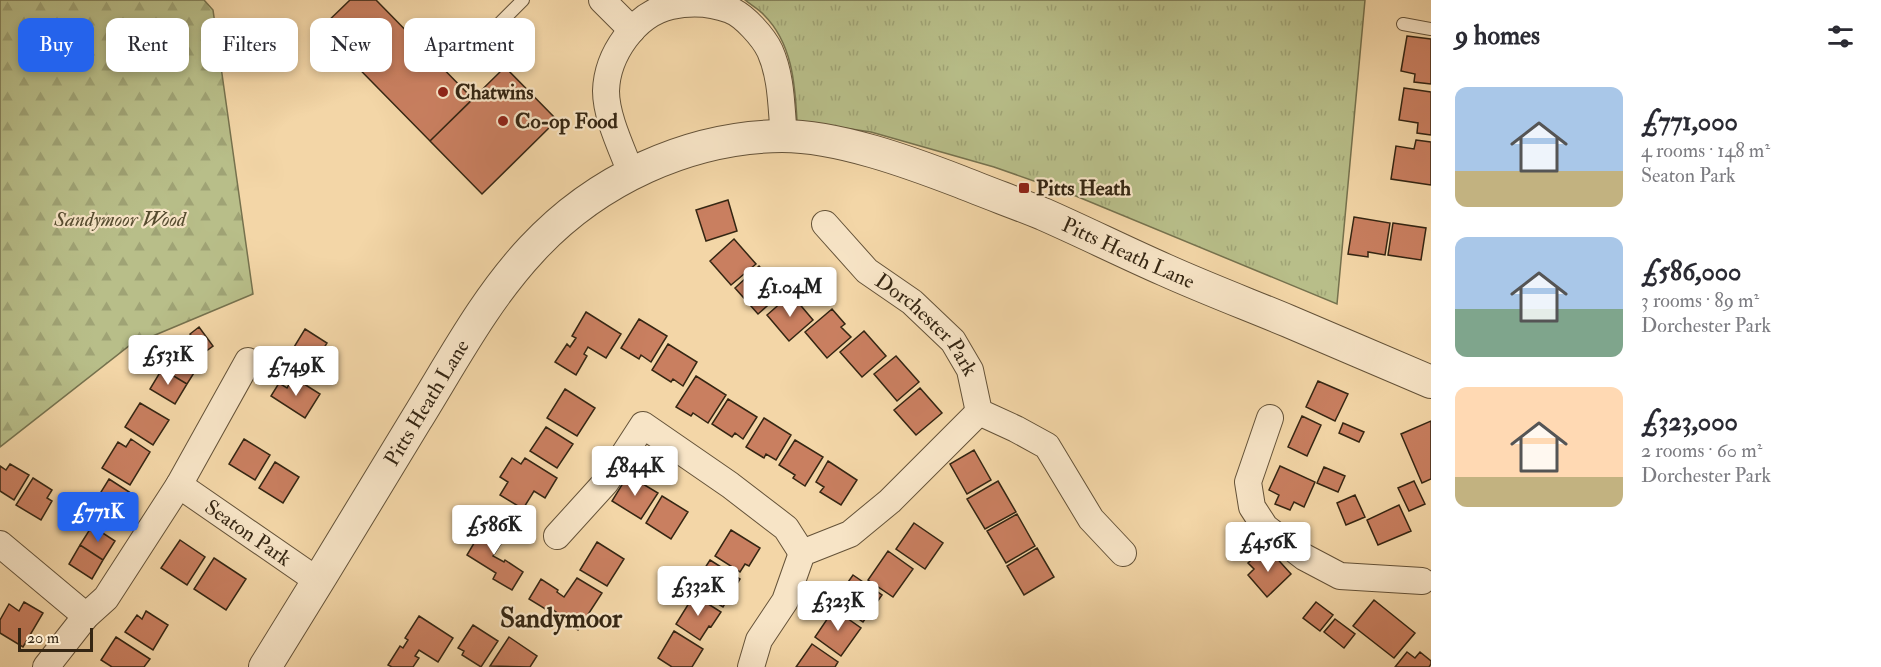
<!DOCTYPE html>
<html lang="en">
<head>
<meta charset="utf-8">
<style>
  :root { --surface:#fff; --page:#f2f2f3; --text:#2b2b33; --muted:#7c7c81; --accent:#2563eb }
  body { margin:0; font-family:"IM FELL Double Pica",serif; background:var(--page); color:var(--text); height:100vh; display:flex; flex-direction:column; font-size:22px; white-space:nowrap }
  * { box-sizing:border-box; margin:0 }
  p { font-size:20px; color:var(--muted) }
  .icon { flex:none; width:33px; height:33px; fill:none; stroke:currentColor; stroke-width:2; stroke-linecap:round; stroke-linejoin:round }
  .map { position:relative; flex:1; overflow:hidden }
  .side { display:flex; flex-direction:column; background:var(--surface); width:450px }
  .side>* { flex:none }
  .banner { position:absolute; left:18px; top:18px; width:570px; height:54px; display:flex; gap:12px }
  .scale { position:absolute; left:18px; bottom:15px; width:75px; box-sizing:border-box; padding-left:6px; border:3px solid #352613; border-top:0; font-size:16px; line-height:21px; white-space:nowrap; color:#352613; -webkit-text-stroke:4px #f7e4c6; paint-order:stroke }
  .price { position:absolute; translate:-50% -51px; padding:0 14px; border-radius:6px; background:#fff; color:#222; font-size:20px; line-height:39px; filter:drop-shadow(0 2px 3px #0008) }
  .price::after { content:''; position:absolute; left:50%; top:36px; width:18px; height:14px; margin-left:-9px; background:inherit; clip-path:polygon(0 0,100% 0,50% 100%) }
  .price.on { background:var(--accent); color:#fff }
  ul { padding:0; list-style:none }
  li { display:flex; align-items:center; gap:18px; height:150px; padding:0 24px }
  li span { display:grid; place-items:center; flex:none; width:168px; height:120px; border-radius:12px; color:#555 }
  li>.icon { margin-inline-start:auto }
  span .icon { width:72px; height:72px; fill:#fffc; stroke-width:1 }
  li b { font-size:26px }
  h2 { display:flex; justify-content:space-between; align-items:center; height:72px; padding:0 24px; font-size:26px }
  .tag { padding:0 21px; border-radius:12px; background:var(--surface); box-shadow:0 3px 9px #0003; font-size:21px; line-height:54px }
  .tag.on { background:var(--accent); color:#fff }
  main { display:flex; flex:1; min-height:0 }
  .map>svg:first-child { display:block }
  .grass { fill:url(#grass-tufts); stroke:#76724e; stroke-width:1.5 }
  .forest { fill:url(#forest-firs); stroke:#76724e; stroke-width:1.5 }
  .building { fill:#c97f60; stroke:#352613; stroke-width:1.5 }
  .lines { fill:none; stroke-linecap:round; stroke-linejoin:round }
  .service-casing { stroke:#645238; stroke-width:14 }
  .minor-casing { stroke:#645238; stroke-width:28 }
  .tertiary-casing { stroke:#645238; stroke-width:34 }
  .service { stroke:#f7e4c6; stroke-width:12 }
  .minor { stroke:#f7e4c6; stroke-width:26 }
  .tertiary { stroke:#f7e4c6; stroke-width:32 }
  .poi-dot { fill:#8f2418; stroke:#f7e4c6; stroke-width:2 }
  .labels { text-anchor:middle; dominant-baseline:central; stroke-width:4.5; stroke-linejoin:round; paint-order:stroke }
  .poi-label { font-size:21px; font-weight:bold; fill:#352613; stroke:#f7e4c6; text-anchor:start }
  .park-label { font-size:21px; font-style:italic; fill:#564c30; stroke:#f7e4c6 }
  .street-label { font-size:21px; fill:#352613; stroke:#f7e4c6 }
  .district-label { font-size:27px; font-weight:bold; fill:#352613; stroke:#f7e4c6 }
</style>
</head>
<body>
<main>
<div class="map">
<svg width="1431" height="667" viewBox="0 0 1431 667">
  <defs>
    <pattern id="grass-tufts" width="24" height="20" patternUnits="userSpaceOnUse" patternTransform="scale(1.5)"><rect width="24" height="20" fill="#b8be89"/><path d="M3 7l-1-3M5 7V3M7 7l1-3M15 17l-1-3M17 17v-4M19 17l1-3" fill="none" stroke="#9fa375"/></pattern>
    <pattern id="forest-firs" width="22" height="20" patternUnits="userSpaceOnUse" patternTransform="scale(1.5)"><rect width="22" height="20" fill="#b8be89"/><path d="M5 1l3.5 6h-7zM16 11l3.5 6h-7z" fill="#9fa375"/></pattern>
  </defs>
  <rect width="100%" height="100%" fill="#f3d6a7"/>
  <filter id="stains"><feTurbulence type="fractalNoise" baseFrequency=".00333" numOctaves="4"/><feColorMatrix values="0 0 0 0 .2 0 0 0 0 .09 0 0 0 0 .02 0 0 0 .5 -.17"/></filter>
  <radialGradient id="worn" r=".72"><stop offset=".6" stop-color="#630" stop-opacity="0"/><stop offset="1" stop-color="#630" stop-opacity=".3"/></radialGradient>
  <path class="grass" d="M745,0H1365L1337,304L1071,194L994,167L871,132L797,121C795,83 792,43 764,15C759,9 751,5 745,0Z"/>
  <path class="forest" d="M0,0H204L213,10L253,294L129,346L0,447Z"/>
  <path class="building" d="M350,0H376L473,99L430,141L320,29Z
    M1407,36L1431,39V84L1414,82L1415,74L1401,71Z
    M505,67L557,120L482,194L430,141Z
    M1404,88L1431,92V135L1417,133L1418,123L1399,120Z
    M1416,140L1431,142V185L1391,179L1396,146L1414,149Z
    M728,200L737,231L706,241L696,210Z
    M1354,217L1390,223L1385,255L1368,252V257L1348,254Z
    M1393,223L1426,228L1421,260L1388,255Z
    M734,239L756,264L731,285L710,261Z
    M759,266L782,293L758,314L735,288Z
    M791,294L813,320L789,341L767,315Z
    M832,309L845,324L841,327L851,337L827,358L805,332Z
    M586,312L621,334L606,358L588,347L584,354L587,356L576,375L555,362L567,344L570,347L576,338L572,336Z
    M639,319L667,336L651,362L641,355L639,359L621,348Z
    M199,327L213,346L205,352L190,334Z
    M305,329L327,343L322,351L335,359L320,384L292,367L298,357L291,352Z
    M864,331L886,356L862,377L840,352Z
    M668,344L697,362L683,386L673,379L671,382L652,370Z
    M174,350L199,365L187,384L162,369Z
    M896,356L919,382L897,401L874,374Z
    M162,369L187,384L175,404L150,389Z
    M696,376L726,395L708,423L693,413L691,416L676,407Z
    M293,377L320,394L305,418L271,396L279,383L287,388Z
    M1318,381L1348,394L1335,421L1306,407Z
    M920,388L942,413L916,435L894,410Z
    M565,389L595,408L577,436L547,418Z
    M728,399L757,417L743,439L735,433L732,437L712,424Z
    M140,403L169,420L153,445L125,427Z
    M1302,416L1321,425L1307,456L1288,447Z
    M764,418L791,435L776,460L766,454L764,458L746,447Z
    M1431,421V479L1422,483L1401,434Z
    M1343,423L1364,432L1359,442L1339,433Z
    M546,427L573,444L557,468L530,451Z
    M131,439L150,452L130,485L102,468L118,442L126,447Z
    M244,439L270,455L255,480L229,464Z
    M795,440L823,457L805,486L793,478L795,475L779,465Z
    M974,450L991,480L967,494L950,464Z
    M512,458L521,464L525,458L557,478L545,498L534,491L523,509L500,495L508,482L500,477Z
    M828,461L857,480L841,505L820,492L824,487L816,482Z
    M275,462L299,477L283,503L259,488Z
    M10,464L29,475L14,500L0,491V466L6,470Z
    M1280,466L1315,482L1304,507L1294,502L1290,510L1275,504L1279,495L1269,490Z
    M1324,467L1345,476L1338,492L1317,483Z
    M628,475L658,493L641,519L612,501Z
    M33,478L52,490L47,498L52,501L41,520L16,505Z
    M109,479L137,497L126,515L119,511L115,519L93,505Z
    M998,481L1016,512L985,529L967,499Z
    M1414,481L1425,504L1409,511L1398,488Z
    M1355,495L1365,517L1346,525L1337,503Z
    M662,496L688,512L671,539L646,523Z
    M1399,505L1411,531L1378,545L1367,520Z
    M1017,514L1035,546L1006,563L987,531Z
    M487,521L507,534L493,556L504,562L505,560L523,572L512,590L493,579L496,573L467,555Z
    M914,523L943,543L925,569L896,549Z
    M92,526L115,541L103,560L80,545Z
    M731,530L760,548L749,566L745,564L740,572L715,556Z
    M180,540L205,557L187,585L161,568Z
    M597,542L624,559L607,586L580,570Z
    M80,545L103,560L92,579L69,564Z
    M1037,548L1054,577L1024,595L1007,566Z
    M888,551L913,569L893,597L868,580Z
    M1261,551L1267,558L1272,553L1291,574L1267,597L1248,575L1254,569L1248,563Z
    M214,558L246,579L226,610L194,589Z
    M710,560L740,579L723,607L692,588Z
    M853,575L882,595L863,622L834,602Z
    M577,578L602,593L578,630L554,615L556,612L549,607L547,610L529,599L541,579L558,590L557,592L564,597Z
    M694,595L721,612L711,627L709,626L700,640L676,624Z
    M1374,600L1415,633L1394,658L1353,626Z
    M24,602L43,613L23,647L0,633V620L9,604L19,611Z
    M1316,602L1333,615L1320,631L1303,618Z
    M834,609L861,628L841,656L815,637Z
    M146,611L168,625L153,650L125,632L137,615L142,619Z
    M419,616L453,638L438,662L419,650L415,656L419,658L413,667H392L388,665L400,646L403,648L408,640L405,638Z
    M1335,619L1355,634L1344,648L1324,632Z
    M473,625L498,641L481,667L462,655L464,651L458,648Z
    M674,631L703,649L692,667H672L658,658Z
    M116,637L150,659L144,667H112L101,660Z
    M509,637L537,656L530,667L490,666Z
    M812,644L838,662L835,667H796Z
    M1407,652L1415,658L1420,652L1431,661V664L1429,667H1395Z"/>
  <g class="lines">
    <g class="service-casing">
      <path id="service" d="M1403,24L1431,29
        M494,29L523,0"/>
    </g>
    <g class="minor-casing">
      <g id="minor">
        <path d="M602,0L632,30"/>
        <path d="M631,173C622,149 606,117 606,91C607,55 635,14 671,6C690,2 712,3 730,10C744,15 764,38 770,51C782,78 781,108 784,136"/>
        <path id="s1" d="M825,224L867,271L912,302L953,341L970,370L979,412L1016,429L1047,446L1091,519L1123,553"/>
        <path d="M1270,418L1248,482L1252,507L1265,527L1304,557L1340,576L1422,581"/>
        <path id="s2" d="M179,485L318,581"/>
        <path d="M557,536L606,482L643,425L730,485L786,528L802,553"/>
        <path d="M0,544L86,616"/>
        <path d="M46,667L86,616L106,598L179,485L248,361"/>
        <path d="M751,667L759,640L785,601L802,553L850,534L890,501L979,412"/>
      </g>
    </g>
    <g class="tertiary-casing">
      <g id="tertiary">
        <path id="s3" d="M265,667C316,585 366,503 416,420C452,362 485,299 532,249C596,180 688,137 782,136C838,136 909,162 961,182C988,193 1016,203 1043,214C1084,232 1124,252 1165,270C1205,288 1247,304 1288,321C1336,341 1383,362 1431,382"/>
      </g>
    </g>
    <use href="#service" class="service"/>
    <use href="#minor" class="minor"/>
    <use href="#tertiary" class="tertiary"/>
  </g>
  <g class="poi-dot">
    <circle cx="443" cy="92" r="6"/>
    <circle cx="503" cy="121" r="6"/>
    <rect x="1018" y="182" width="12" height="12" rx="3"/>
  </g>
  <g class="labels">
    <g class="poi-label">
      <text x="455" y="92">Chatwins</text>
      <text x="515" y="121">Co-op Food</text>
      <text x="1036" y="188">Pitts Heath</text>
    </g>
    <g class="park-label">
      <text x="120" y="219">Sandymoor Wood</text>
    </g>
    <g class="street-label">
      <text stroke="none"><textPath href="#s3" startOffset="1146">Pitts Heath Lane</textPath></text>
      <text stroke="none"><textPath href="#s1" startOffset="144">Dorchester Park</textPath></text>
      <text stroke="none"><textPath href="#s3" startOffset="310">Pitts Heath Lane</textPath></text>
      <text stroke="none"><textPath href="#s2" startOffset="84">Seaton Park</textPath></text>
    </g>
    <g class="district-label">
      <text x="561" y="618">Sandymoor</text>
    </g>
  </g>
  <rect width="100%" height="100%" filter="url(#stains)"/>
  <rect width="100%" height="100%" fill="url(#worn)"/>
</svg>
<div class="scale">20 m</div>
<b class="price" style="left:790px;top:318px">£1.04M</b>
<b class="price" style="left:168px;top:386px">£531K</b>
<b class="price" style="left:296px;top:397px">£749K</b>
<b class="price" style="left:635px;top:497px">£844K</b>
<b class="price on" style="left:98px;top:543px">£771K</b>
<b class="price" style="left:494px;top:556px">£586K</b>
<b class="price" style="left:1268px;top:573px">£456K</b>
<b class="price" style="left:698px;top:617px">£332K</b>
<b class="price" style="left:838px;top:632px">£323K</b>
<div class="banner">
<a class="tag on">Buy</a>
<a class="tag">Rent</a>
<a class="tag">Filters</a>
<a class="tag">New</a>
<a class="tag">Apartment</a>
</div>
</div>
<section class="side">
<h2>9 homes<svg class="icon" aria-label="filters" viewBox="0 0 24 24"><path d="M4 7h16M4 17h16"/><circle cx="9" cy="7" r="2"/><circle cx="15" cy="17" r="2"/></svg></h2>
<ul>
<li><span style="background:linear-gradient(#a9c7e8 70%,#c2b280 0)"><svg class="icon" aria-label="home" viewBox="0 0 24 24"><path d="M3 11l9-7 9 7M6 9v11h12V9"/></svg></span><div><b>£771,000</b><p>4 rooms · 148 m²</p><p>Seaton Park</p></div></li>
<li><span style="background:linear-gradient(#a9c7e8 60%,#7fa58c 0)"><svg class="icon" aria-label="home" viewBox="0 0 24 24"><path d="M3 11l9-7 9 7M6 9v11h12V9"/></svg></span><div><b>£586,000</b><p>3 rooms · 89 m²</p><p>Dorchester Park</p></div></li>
<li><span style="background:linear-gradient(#ffd9b3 75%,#c2b280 0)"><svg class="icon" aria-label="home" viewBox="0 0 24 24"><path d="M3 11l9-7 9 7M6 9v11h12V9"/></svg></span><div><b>£323,000</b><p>2 rooms · 60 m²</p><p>Dorchester Park</p></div></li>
</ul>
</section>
</main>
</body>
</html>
